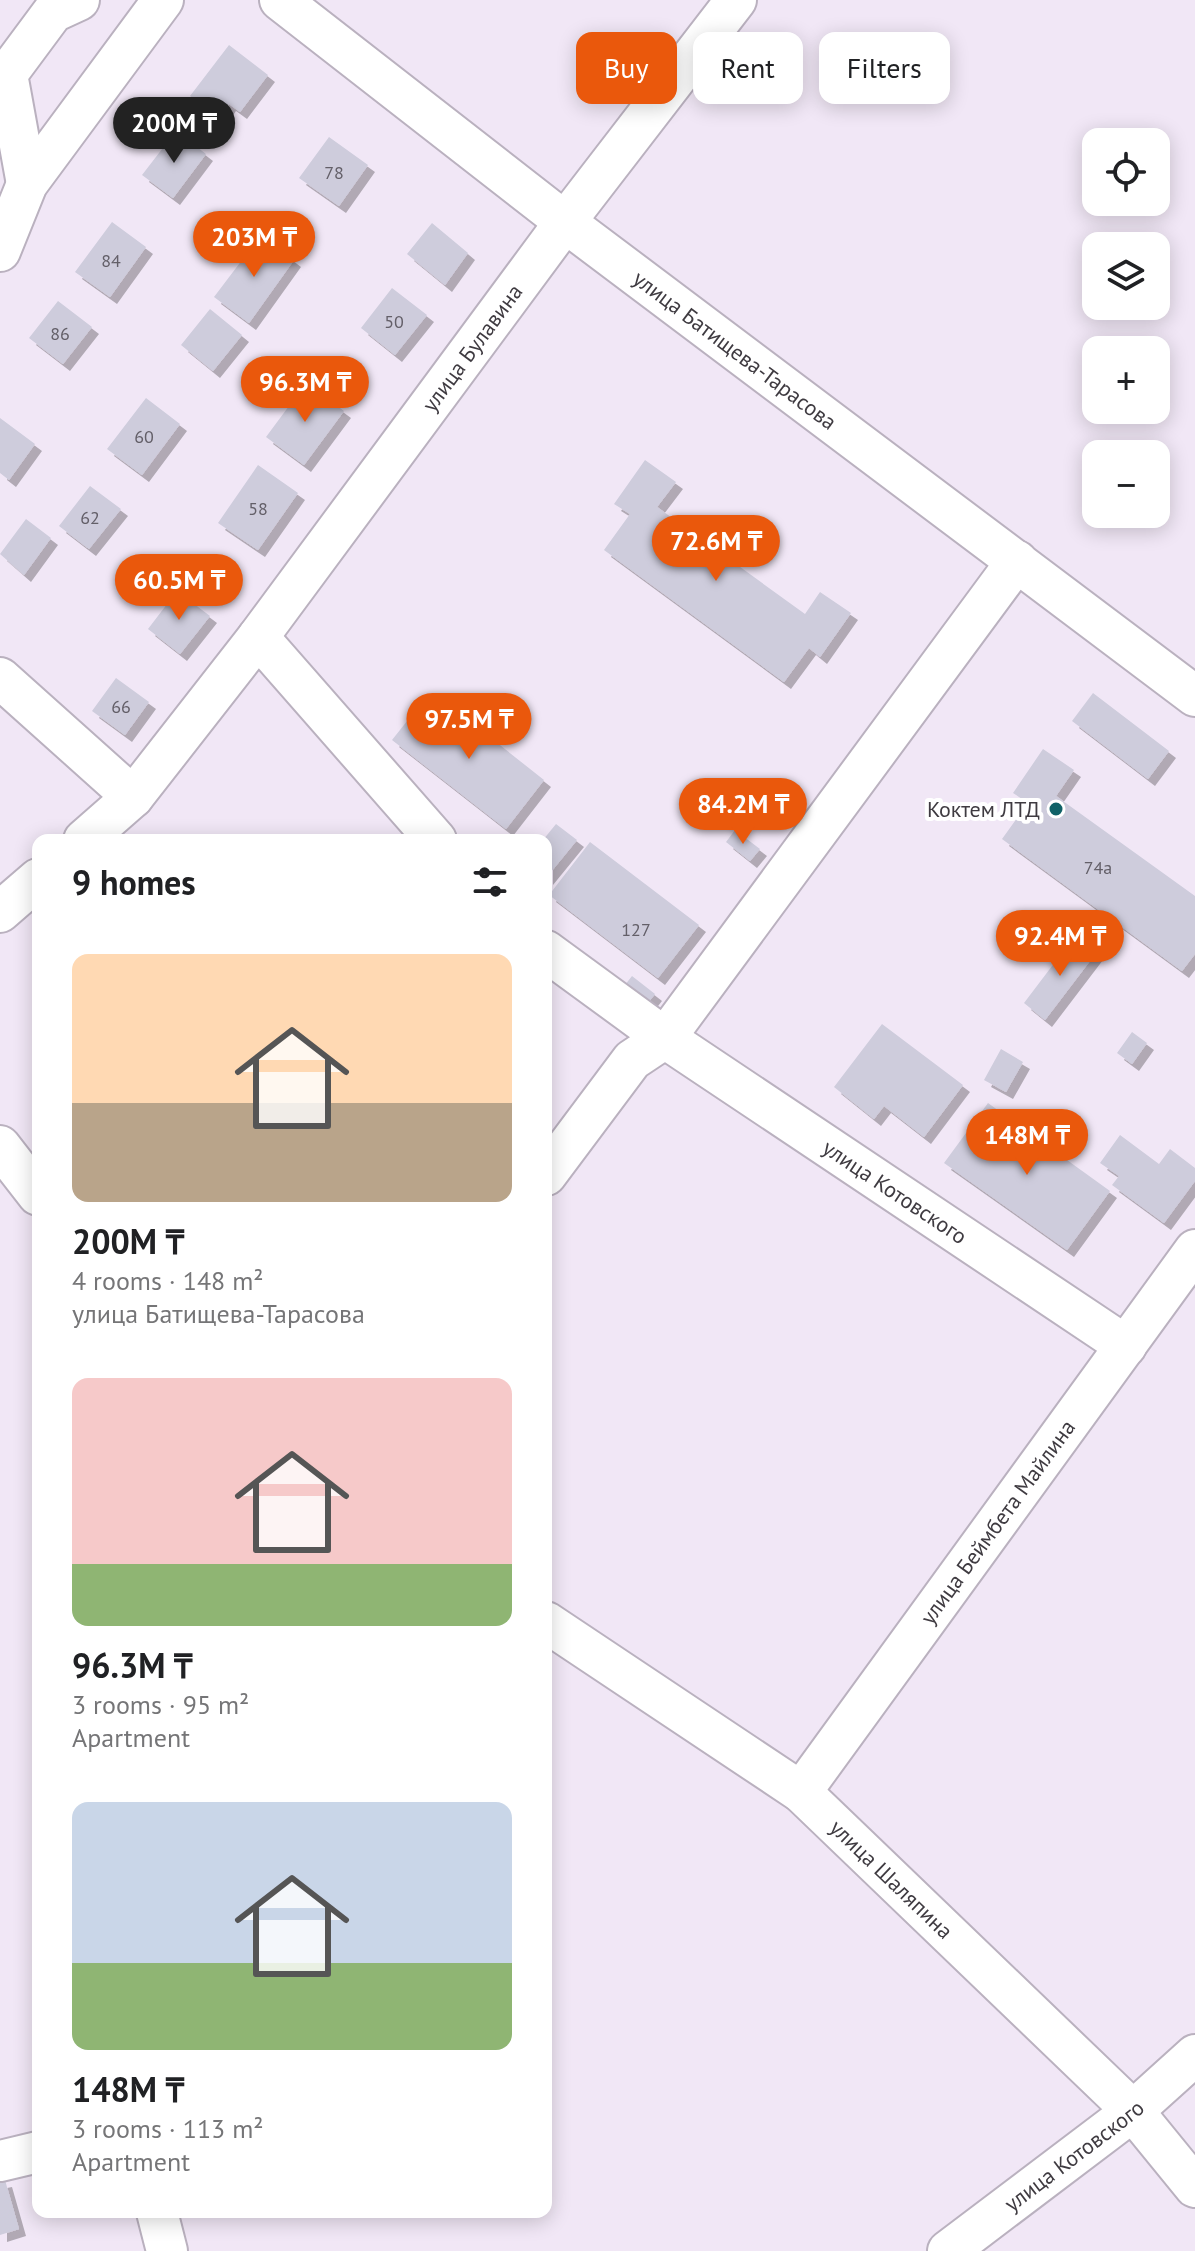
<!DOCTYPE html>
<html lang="en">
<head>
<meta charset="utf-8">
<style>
  :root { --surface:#fff; --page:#f2f2f2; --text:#202124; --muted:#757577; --accent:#ea580c }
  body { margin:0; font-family:"PT Sans",sans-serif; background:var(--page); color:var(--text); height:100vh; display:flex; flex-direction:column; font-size:30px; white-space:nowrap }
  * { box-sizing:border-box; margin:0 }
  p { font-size:26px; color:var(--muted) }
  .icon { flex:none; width:44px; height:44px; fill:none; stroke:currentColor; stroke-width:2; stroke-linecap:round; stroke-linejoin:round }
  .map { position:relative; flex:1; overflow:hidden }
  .panel { position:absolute; left:32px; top:834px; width:520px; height:1384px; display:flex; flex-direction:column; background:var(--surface); border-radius:16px; box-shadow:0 4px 20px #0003 }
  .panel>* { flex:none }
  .top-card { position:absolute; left:576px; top:32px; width:498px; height:72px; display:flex; gap:16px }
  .buttons { position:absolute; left:1082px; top:128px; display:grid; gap:16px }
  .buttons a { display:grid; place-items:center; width:88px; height:88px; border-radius:16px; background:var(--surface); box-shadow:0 4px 20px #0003; font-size:40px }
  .price { position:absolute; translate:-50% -68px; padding:0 18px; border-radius:28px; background:var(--accent); color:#fff; font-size:26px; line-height:52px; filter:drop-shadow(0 2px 4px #0008) }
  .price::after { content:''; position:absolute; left:50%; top:48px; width:24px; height:18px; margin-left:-12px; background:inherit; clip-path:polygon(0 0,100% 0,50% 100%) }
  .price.selected { background:#222; color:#fff }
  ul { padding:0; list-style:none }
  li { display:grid; align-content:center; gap:16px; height:424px; padding:0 40px }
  li span { display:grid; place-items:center; height:248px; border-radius:16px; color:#555 }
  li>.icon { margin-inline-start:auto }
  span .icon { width:144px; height:144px; fill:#fffc; stroke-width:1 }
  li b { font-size:34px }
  h2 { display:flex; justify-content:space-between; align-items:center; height:96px; padding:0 40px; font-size:34px }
  .pill { padding:0 28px; border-radius:16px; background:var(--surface); box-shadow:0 4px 20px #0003; font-size:28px; line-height:72px }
  .pill.selected { background:var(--accent); color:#fff }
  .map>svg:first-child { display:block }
  .building { fill:#ceccdc; filter:url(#shadow) }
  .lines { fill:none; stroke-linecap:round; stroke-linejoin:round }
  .minor-casing { stroke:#bab1bf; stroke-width:44 }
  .minor { stroke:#fff; stroke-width:40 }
  .poi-dot { fill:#106167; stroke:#fff; stroke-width:3 }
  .labels { text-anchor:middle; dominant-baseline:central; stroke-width:8; stroke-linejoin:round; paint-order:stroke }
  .number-label { font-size:18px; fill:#635f68 }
  .street-label { font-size:22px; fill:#3f3b41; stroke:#fff }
  .poi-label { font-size:22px; fill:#3f3b41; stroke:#fff; text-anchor:end }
</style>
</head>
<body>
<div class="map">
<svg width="1195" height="2251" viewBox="0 0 1195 2251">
  <defs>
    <filter id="shadow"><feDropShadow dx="7" dy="7" stdDeviation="0" flood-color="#0004"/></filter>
  </defs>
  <rect width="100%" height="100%" fill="#f1e7f6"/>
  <path class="building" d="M229,45L268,75L240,112L229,104L219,118L190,96Z
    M176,131L206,154L173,198L142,175Z
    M329,137L368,165L339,206L299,178Z
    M112,222L146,247L110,297L75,272Z
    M432,223L468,253L445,285L407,254Z
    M261,235L294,260L249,323L214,297Z
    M392,288L427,315L395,355L361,328Z
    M58,301L92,327L63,364L29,338Z
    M210,309L242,335L213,371L181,345Z
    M306,383L344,411L304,465L266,437Z
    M146,398L180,424L142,475L107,449Z
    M0,418L35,444L9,480L0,473Z
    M645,460L676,482L657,507L805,614L820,592L851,613L820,657L809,648L784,682L604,550L630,514L614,504Z
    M258,465L298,493L258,550L218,523Z
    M90,486L121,509L89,549L59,526Z
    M26,519L51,538L24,575L0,554Z
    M177,591L210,616L180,654L148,629Z
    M116,678L149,702L125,735L92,711Z
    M1093,693L1169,751L1148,779L1072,721Z
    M439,697L544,780L506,829L392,740L419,706L427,713Z
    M1043,749L1074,770L1056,796L1195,896V954L1182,971L1002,839L1028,803L1013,793Z
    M556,824L577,840L546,878V840H543Z
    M735,830L760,849L750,861L726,842Z
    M590,842L699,925L658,978L549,895Z
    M1074,937L1096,953L1045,1020L1024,1003Z
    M632,976L655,994L640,1013L617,995Z
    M882,1024L963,1085L924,1137L884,1106L874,1119L834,1087Z
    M1132,1032L1147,1043L1132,1064L1117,1053Z
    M1001,1049L1023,1062L1006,1092L984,1080Z
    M988,1103L1110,1191L1067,1250L944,1163Z
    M1120,1135L1159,1164L1170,1149L1195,1168V1181L1164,1223L1112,1185L1119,1176L1100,1163Z
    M5,2180L19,2229L0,2235V2181Z"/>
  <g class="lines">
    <g class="minor-casing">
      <g id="minor">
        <path id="s1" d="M280,0L565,222L1195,696"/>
        <path d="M27,184L7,74L53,12L79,0"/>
        <path d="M0,251L27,184L163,0"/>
        <path d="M258,637L436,840"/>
        <path d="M0,678L133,797"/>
        <path id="s2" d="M84,840L133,797L258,637L565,222L736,0"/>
        <path d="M0,912L38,879"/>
        <path id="s3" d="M546,951L665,1038L1126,1346"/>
        <path d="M0,1146L38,1195"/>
        <path d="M546,1175L632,1060L665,1038L1017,561"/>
        <path id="s4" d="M546,1622L801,1792L1133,2111L1195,2187"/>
        <path id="s5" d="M801,1792L1195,1250"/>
        <path d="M0,2161L38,2152"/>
        <path d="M157,2212L167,2251"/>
        <path id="s6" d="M948,2251L1133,2111L1195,2055"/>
      </g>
    </g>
    <use href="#minor" class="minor"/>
  </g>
  <circle class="poi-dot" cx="1056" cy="809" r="8"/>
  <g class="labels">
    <g class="number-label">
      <text x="334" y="172">78</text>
      <text x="111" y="260">84</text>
      <text x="394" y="321">50</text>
      <text x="60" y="333">86</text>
      <text x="144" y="436">60</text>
      <text x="258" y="508">58</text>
      <text x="90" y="517">62</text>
      <text x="121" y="706">66</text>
      <text x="1098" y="867">74а</text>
      <text x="636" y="929">127</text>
    </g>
    <g class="street-label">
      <text stroke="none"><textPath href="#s2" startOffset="628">улица Булавина</textPath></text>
      <text stroke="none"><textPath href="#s1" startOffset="574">улица Батищева-Тарасова</textPath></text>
      <text stroke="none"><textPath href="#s3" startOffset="424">улица Котовского</textPath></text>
      <text stroke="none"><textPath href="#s5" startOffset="334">улица Беймбета Майлина</textPath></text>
      <text stroke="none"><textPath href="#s4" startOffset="432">улица Шаляпина</textPath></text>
      <text stroke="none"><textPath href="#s6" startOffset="158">улица Котовского</textPath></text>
    </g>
    <g class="poi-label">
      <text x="1040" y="809">Коктем ЛТД</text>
    </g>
  </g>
</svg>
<div class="buttons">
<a><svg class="icon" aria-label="locate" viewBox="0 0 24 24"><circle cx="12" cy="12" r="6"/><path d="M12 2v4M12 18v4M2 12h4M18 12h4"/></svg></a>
<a><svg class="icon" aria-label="layers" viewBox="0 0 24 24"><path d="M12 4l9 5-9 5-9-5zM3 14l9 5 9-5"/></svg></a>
<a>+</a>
<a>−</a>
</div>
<b class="price selected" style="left:174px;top:165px">200M ₸</b>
<b class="price" style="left:254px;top:279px">203M ₸</b>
<b class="price" style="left:305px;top:424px">96.3M ₸</b>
<b class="price" style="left:716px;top:583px">72.6M ₸</b>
<b class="price" style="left:179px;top:622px">60.5M ₸</b>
<b class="price" style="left:469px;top:761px">97.5M ₸</b>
<b class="price" style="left:743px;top:846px">84.2M ₸</b>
<b class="price" style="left:1060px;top:978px">92.4M ₸</b>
<b class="price" style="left:1027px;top:1177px">148M ₸</b>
<div class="top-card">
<a class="pill selected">Buy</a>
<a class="pill">Rent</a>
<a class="pill">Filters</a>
</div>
<section class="panel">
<h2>9 homes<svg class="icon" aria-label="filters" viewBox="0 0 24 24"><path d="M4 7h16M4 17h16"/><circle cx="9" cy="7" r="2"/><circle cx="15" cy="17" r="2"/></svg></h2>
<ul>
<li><span style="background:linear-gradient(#ffd9b3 60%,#b9a48a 0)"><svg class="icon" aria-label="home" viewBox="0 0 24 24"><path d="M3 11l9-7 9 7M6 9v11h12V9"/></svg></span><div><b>200M ₸</b><p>4 rooms · 148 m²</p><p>улица Батищева-Тарасова</p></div></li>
<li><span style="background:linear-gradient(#f6c9c9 75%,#8fb573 0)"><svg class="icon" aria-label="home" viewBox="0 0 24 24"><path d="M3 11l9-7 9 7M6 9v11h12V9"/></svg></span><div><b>96.3M ₸</b><p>3 rooms · 95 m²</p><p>Apartment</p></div></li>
<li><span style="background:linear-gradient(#c9d6e8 65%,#8fb573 0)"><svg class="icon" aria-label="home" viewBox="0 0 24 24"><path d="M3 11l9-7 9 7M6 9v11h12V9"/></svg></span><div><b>148M ₸</b><p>3 rooms · 113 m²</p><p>Apartment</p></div></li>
</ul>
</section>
</div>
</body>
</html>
